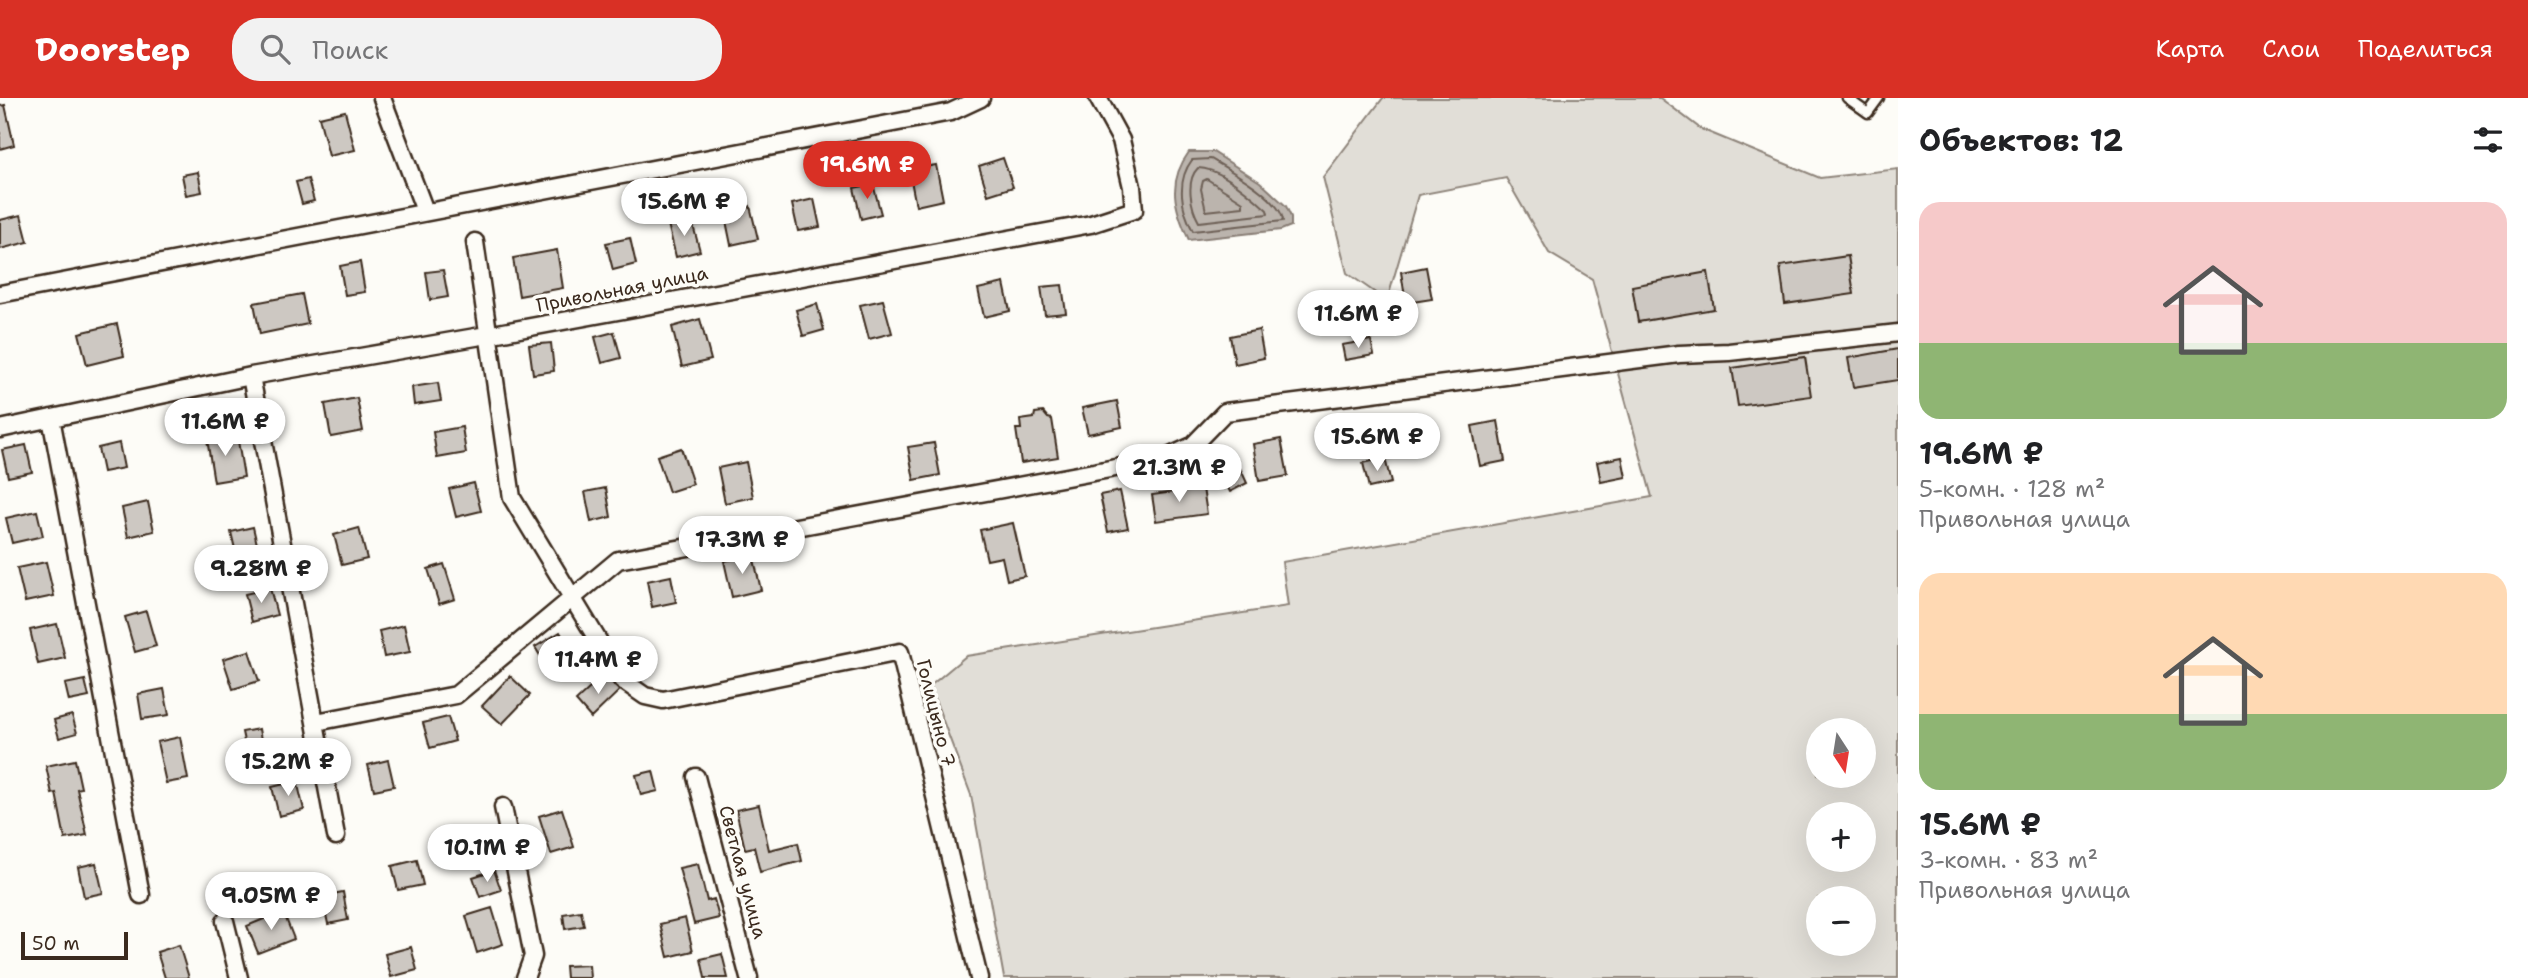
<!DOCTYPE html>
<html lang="ru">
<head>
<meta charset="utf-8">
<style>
  :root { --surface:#fff; --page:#f2f2f2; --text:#202124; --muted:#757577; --accent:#d93025 }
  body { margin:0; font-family:"Shantell Sans",sans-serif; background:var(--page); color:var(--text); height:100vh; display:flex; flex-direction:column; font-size:26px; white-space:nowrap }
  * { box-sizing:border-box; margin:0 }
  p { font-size:23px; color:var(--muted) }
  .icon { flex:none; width:38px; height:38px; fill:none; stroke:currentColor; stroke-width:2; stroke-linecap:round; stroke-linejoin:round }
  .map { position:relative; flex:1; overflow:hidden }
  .drawer { display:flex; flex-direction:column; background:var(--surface); width:630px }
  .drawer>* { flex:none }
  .needle { width:46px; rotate:168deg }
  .buttons { position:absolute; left:1806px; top:620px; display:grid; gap:14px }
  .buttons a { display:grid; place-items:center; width:70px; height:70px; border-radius:50%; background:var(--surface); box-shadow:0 7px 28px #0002; font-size:35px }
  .scale { position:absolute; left:21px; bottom:18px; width:107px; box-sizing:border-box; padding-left:7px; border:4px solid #3b2a1e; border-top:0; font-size:19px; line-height:24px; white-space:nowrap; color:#3b2a1e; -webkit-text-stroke:5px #fdfcf7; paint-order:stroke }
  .price { position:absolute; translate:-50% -60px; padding:0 16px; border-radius:24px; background:#fff; color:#222; font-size:23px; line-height:46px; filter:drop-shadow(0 2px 4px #0008) }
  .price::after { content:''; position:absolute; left:50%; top:42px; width:21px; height:16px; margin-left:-10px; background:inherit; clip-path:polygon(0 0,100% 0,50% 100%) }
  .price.active { background:var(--accent); color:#fff }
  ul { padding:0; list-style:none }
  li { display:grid; align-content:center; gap:14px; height:371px; padding:0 21px }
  li span { display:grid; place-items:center; height:217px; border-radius:21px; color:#555 }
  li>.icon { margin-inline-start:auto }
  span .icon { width:126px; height:126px; fill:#fffc; stroke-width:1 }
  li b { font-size:30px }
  h2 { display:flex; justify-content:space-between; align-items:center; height:84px; padding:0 21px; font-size:30px }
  header { display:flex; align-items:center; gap:42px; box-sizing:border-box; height:98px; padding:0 35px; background:var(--accent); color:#fff }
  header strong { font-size:33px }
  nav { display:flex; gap:38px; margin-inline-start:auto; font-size:24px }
  .search { width:490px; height:63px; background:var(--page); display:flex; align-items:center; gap:18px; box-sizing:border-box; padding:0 24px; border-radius:28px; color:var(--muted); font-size:26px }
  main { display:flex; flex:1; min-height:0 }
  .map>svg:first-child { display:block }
  .green { fill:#e1ded7; stroke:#8e847a; stroke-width:2; fill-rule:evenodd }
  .water { fill:#bbb4ad; stroke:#887d74; stroke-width:2 }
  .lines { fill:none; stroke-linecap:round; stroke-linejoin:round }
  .shore { stroke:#6e6157; stroke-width:2 }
  .building { fill:#cdc8c2; stroke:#3b2a1e; stroke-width:2 }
  .lane-casing { stroke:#3b2a1e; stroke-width:13 }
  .street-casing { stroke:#3b2a1e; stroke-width:21 }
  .lane { stroke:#fdfcf7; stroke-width:8 }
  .street { stroke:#fdfcf7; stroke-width:16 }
  .labels { text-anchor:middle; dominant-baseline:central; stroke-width:7; stroke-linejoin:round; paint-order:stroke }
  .street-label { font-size:19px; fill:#3b2a1e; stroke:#fdfcf7 }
</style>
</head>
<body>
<header>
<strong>Doorstep</strong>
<div class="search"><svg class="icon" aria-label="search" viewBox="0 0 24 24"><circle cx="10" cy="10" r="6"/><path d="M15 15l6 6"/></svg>Поиск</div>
<nav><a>Карта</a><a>Слои</a><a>Поделиться</a></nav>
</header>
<main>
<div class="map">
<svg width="1898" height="880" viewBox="0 0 1898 880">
  <rect width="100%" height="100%" fill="#fdfcf7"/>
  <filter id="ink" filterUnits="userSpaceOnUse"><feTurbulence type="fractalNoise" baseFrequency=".0143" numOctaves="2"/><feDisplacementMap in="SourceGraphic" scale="14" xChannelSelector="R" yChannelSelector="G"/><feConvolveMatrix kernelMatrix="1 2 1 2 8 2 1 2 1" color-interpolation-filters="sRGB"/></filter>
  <g filter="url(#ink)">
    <path class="green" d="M1383,0H1660L1701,31L1820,80L1898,71V880H1004L971,697L930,588L966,558L1288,508L1282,464L1652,399L1592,181L1549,155L1506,80L1418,97L1387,203L1347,175L1323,79ZM1818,632H1864V677H1818ZM1818,716H1864V761H1818ZM1818,800H1864V845H1818Z"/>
    <path class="water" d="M1189,54H1213L1260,84L1286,108L1291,119V128L1281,132L1189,142C1174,110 1167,84 1189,54Z"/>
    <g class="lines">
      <path class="shore" d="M1211,61C1230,72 1282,101 1283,123L1193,133C1181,111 1176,83 1192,62Z
        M1198,70C1221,70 1251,97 1267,112L1268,116L1199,124C1191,110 1185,83 1198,70Z
        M1207,81L1243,104V109L1206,113L1201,91L1203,83Z"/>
    </g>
    <path class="building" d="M5,7L14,47L0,51V8Z
      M345,13L355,52L329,58L319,19Z
      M1003,60L1013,89L988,97L979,68Z
      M936,67L943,102L916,108L909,72Z
      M198,74L202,94L186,97L182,77Z
      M308,81L314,103L302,106L296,84Z
      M873,86L881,116L861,121L854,90Z
      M814,101L820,129L798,133L792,106Z
      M750,108L758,141L731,147L724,113Z
      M21,117L28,144L0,151V122Z
      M691,120L700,153L676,159L668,126Z
      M630,140L636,166L613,172L606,145Z
      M557,152L563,190L519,198L513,160Z
      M1848,158L1854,196L1785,206L1780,168Z
      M360,164L365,194L345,197L340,168Z
      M1426,169L1432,201L1406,205L1401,174Z
      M443,172L448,199L430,202L426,174Z
      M1708,174L1714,211L1638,224L1632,188Z
      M1004,185L1010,213L984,219L978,191Z
      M1062,187L1066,215L1045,217L1041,189Z
      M302,196L308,226L260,236L254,205Z
      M883,202L892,235L869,241L860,207Z
      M817,206L824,232L803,238L796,212Z
      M700,221L711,262L682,269L672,229Z
      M117,226L124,258L87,267L79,235Z
      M1259,232L1264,260L1235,266L1230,238Z
      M614,234L621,260L602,265L595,239Z
      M1371,242L1374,257L1345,262L1342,247Z
      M551,245L554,273L533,276L529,247Z
      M1898,251V282L1853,289L1848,260Z
      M1805,259L1811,298L1738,308L1732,270Z
      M438,285L441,303L414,307L412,289Z
      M357,300L363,333L331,339L325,306Z
      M1117,303L1122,329L1088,336L1082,310Z
      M1043,314L1048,320L1052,321L1058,359L1021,365L1016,331H1021L1020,322L1034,320L1035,315Z
      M1498,323L1505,363L1480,368L1472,328Z
      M462,329L466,355L437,360L433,334Z
      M237,337L244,379L214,384L207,341Z
      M1281,341L1288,378L1259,383L1253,346Z
      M119,345L124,370L103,374L98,350Z
      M934,345L940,377L914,382L908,349Z
      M26,347L32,374L8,379L2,352Z
      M681,350L693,386L669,394L657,358Z
      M1235,359L1247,385L1230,394L1217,368Z
      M1622,359L1626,379L1601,384L1597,364Z
      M1385,360L1391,385L1369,390L1363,365Z
      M746,364L753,399L725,405L718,370Z
      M474,385L481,413L456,419L449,391Z
      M606,390L611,419L591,424L585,394Z
      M1203,390L1207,416L1156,423L1152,397Z
      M1120,393L1128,430L1108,434L1100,397Z
      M148,404L154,433L128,439L122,410Z
      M37,413L43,438L12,445L6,420Z
      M1013,425L1025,478L1007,482L1002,459L987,462L980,432Z
      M253,429L259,455L237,460L231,434Z
      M359,430L367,461L342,467L334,437Z
      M753,457L761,492L732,499L724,463Z
      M46,464L54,498L25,504L17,470Z
      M444,466L455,501L439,506L428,471Z
      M671,478L676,504L652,509L647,483Z
      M270,490L277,517L252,524L245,496Z
      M146,513L156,548L135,554L125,519Z
      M57,526L65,560L38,566L30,532Z
      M404,527L410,554L384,559L379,533Z
      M560,534L581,569L555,583L535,549Z
      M249,553L259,583L233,591L223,561Z
      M606,575L619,593L591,620L576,603Z
      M510,578L530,597L502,626L482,608Z
      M85,582L89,599L69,603L65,586Z
      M164,591L169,617L142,621L138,596Z
      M72,617L77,635L59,640L54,622Z
      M448,619L455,643L430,650L423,625Z
      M259,631L264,659L248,662L242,634Z
      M180,639L188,681L166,685L157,644Z
      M75,662L81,690L77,691L87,737L65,741L56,695L52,696L46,668Z
      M388,662L394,688L374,692L368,667Z
      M653,673L658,693L641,697L636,677Z
      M297,683L304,712L279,718L272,689Z
      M759,707L769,752L798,745L802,763L760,774L754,749L745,751L736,712Z
      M562,711L574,749L551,756L539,718Z
      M417,762L423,787L398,792L392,768Z
      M96,765L103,795L84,799L78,769Z
      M698,766L707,803L714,801L719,820L694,826L679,770Z
      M494,772L501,792L480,799L473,779Z
      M343,794L348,822L328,826L322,798Z
      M492,810L503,846L477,855L466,818Z
      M283,813L294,841L258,855L247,828Z
      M581,813L584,828L565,831L563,816Z
      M685,820L693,853L668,859L660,826Z
      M179,847L189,880H165L157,854Z
      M411,849L417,872L391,879L385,856Z
      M722,856L728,880H705L701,861Z
      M589,867L590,880H566L565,868Z"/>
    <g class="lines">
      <g class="lane-casing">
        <path id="lane" d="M1847,0L1868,15L1879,0"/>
      </g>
      <g class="street-casing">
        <path id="street" d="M382,0L425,113
          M475,144L512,400L622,582L645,598L663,602L900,554L979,880
          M0,196L951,14L981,0
          M251,278L336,738
          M51,320L141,797
          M0,331L251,278L487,237L1091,126L1134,112L1132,89L1121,42L1098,0
          M316,624L456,597L618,462L1164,361L1192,348L1225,314L1679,256L1729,254L1898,235
          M696,679L749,880
          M503,709L533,858L525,880
          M225,823L239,880"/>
      </g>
      <use href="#lane" class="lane"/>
      <use href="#street" class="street"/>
    </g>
  </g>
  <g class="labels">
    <g class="street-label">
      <text transform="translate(622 191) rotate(-11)">Привольная улица</text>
      <text transform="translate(936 615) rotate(76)">Голицыно 7</text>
      <text transform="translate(743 774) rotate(75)">Светлая улица</text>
    </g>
  </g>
</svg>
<div class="buttons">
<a><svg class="needle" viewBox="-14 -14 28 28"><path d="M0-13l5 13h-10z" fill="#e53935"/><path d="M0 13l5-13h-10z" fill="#757577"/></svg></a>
<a>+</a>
<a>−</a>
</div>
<div class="scale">50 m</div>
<b class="price active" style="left:867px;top:103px">19.6M ₽</b>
<b class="price" style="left:684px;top:140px">15.6M ₽</b>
<b class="price" style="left:1358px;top:252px">11.6M ₽</b>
<b class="price" style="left:225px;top:360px">11.6M ₽</b>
<b class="price" style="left:1377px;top:375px">15.6M ₽</b>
<b class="price" style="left:1179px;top:406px">21.3M ₽</b>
<b class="price" style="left:742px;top:478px">17.3M ₽</b>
<b class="price" style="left:261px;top:507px">9.28M ₽</b>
<b class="price" style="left:598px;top:598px">11.4M ₽</b>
<b class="price" style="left:288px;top:700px">15.2M ₽</b>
<b class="price" style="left:487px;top:786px">10.1M ₽</b>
<b class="price" style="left:271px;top:834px">9.05M ₽</b>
</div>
<section class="drawer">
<h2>Объектов: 12<svg class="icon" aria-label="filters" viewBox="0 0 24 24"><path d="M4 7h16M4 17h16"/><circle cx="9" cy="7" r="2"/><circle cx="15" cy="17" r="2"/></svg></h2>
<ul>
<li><span style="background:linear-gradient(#f6c9c9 65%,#8fb573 0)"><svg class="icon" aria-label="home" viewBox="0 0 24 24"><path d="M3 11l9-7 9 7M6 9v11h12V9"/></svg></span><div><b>19.6M ₽</b><p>5-комн. · 128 m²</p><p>Привольная улица</p></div></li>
<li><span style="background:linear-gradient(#ffd9b3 65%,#8fb573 0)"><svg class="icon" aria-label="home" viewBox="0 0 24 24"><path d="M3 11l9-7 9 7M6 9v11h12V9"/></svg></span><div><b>15.6M ₽</b><p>3-комн. · 83 m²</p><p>Привольная улица</p></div></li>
</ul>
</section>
</main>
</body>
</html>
